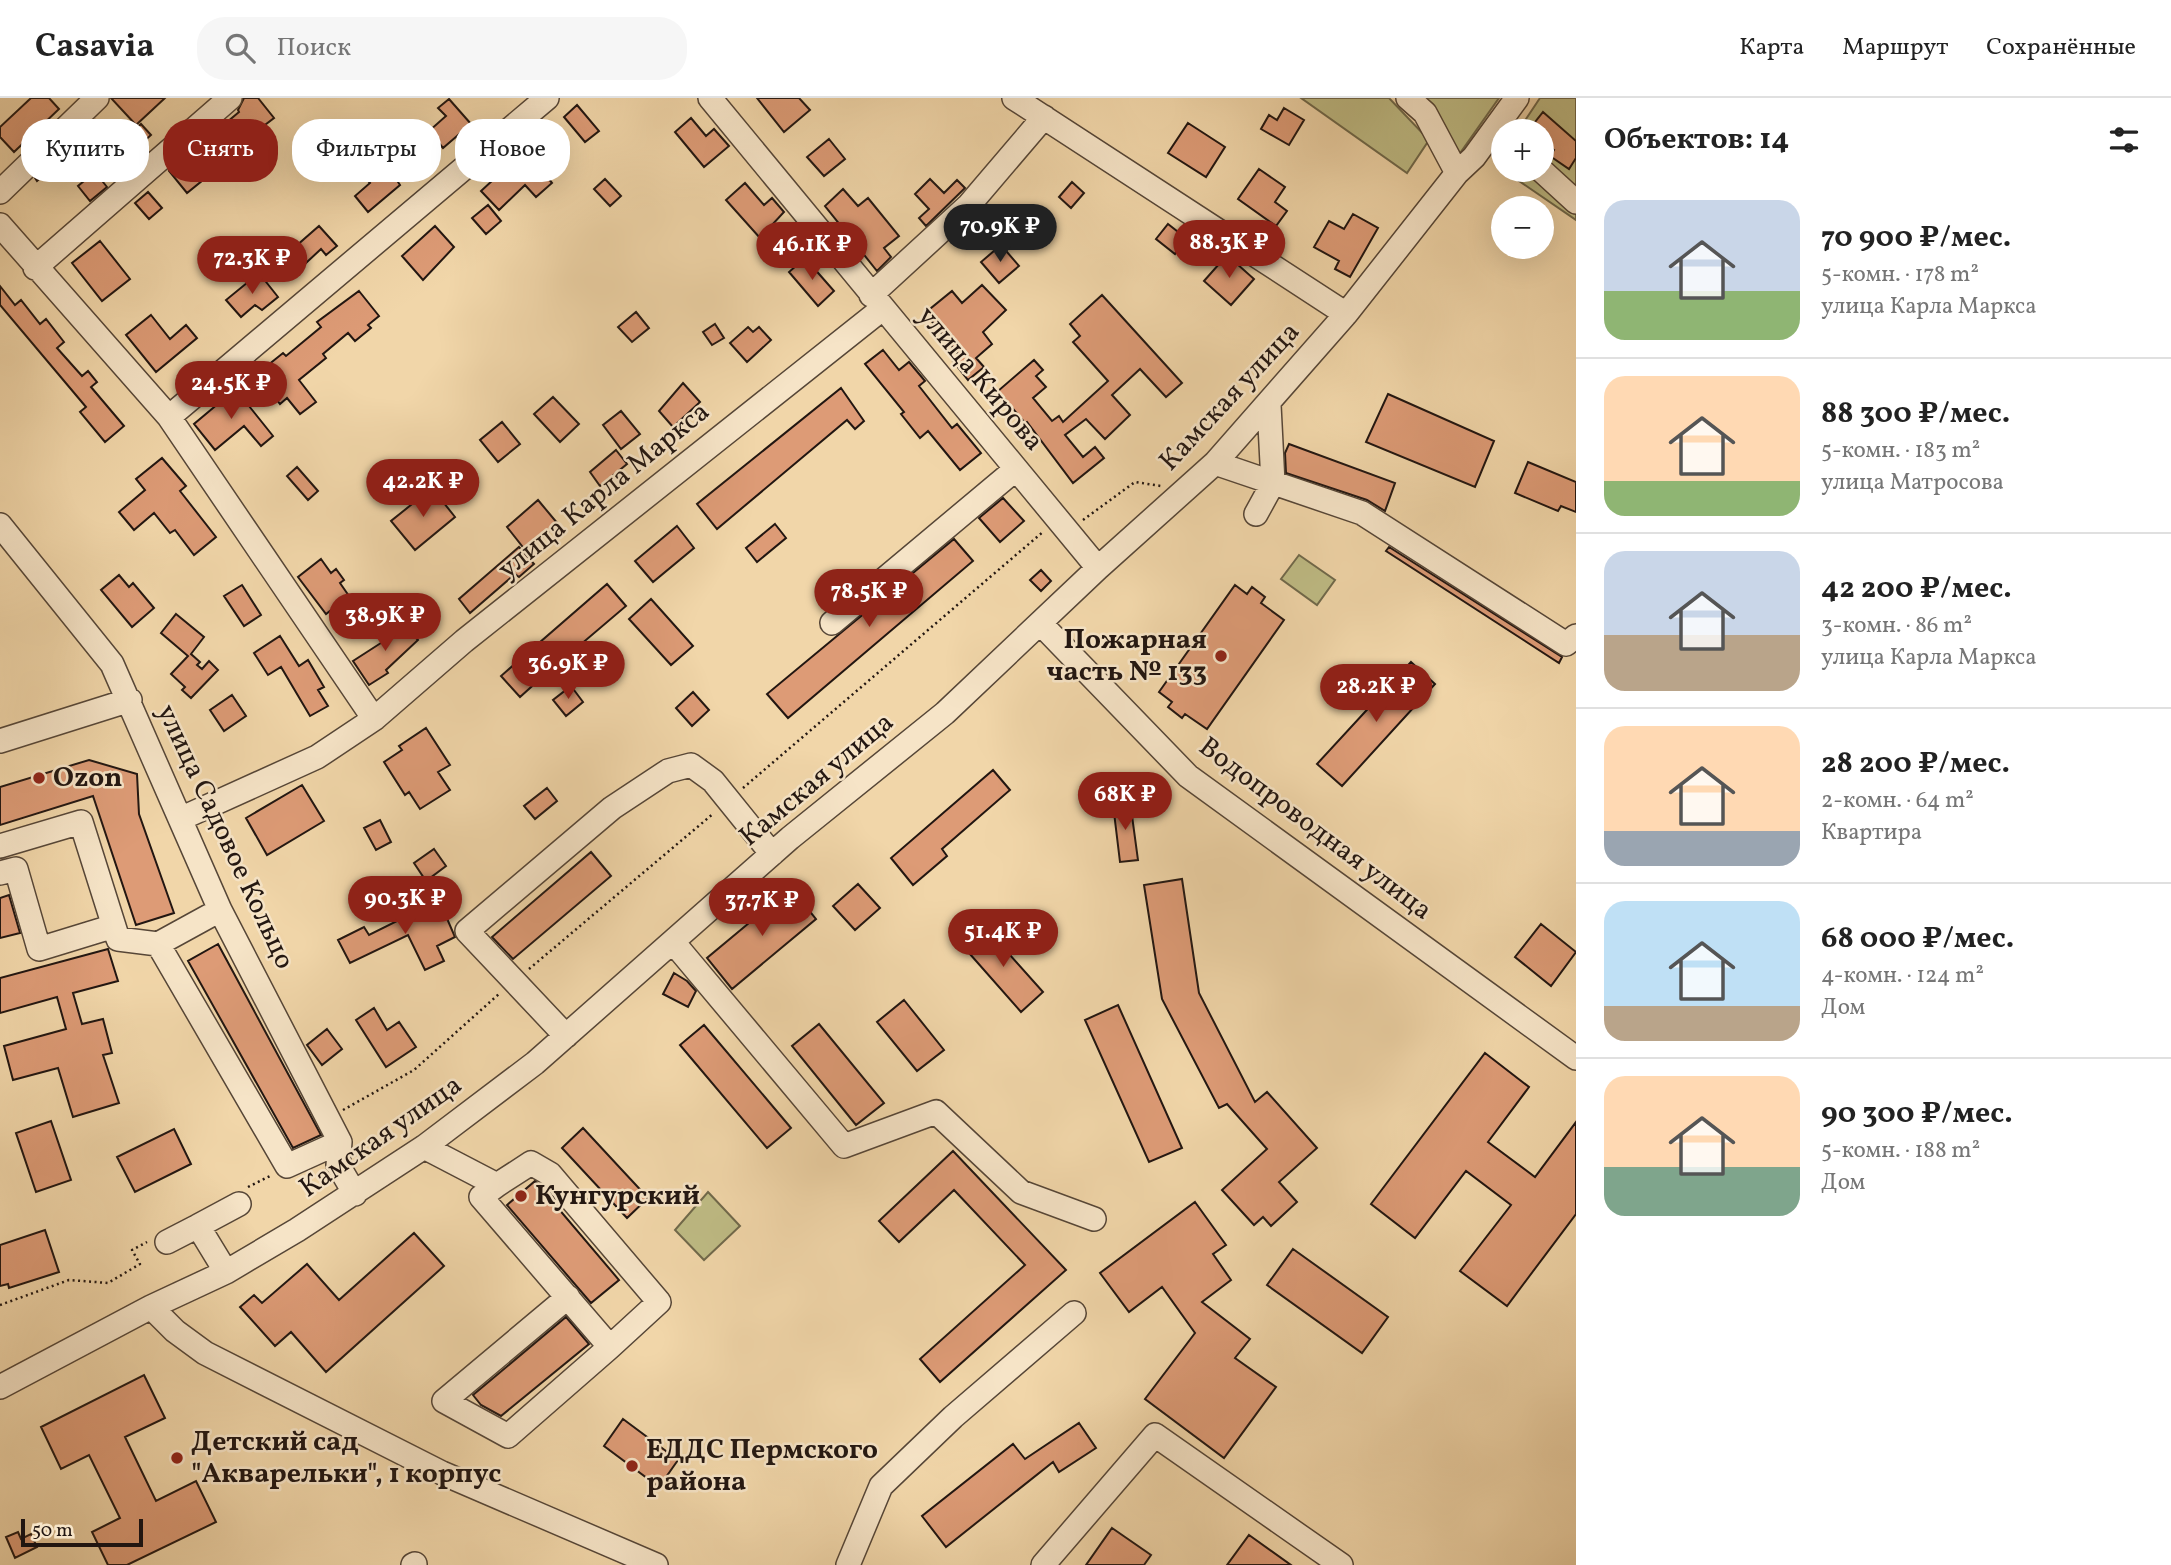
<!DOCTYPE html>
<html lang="ru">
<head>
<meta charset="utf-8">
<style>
  :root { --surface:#fff; --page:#f6f6f6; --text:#222; --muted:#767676; --line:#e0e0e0; --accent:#8f2418 }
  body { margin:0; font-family:Vollkorn,serif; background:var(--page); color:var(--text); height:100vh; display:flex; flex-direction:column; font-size:26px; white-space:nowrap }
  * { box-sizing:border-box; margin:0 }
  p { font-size:23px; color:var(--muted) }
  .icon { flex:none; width:38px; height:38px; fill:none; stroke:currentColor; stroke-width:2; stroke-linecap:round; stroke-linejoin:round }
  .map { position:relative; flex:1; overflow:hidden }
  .side { display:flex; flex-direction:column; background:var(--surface); width:595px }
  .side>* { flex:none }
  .guide { position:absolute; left:21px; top:21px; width:665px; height:63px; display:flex; gap:14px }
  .controls { position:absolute; left:1491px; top:21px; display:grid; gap:14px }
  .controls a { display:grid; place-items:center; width:63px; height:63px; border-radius:50%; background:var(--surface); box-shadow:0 7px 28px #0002; font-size:35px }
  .scale { position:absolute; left:21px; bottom:18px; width:122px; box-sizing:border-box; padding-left:7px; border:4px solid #221611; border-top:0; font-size:19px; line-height:24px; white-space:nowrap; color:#221611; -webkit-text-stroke:5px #f6e4c7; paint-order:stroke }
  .price { position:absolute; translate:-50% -60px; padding:0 16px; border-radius:24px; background:var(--accent); color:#fff; font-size:23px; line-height:46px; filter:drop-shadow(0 2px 4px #0008) }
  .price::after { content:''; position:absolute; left:50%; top:42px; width:21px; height:16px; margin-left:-10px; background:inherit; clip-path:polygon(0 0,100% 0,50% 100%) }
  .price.on { background:#222; color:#fff }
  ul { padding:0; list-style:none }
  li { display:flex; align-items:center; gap:21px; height:175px; padding:0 28px }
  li+li { border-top:2px solid var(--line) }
  li span { display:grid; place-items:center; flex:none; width:196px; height:140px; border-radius:21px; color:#555 }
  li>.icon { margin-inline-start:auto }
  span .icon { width:84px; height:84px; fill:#fffc; stroke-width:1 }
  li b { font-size:30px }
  h2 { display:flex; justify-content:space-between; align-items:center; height:84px; padding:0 28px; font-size:30px }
  .tag { padding:0 24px; border-radius:28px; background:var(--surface); box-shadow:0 7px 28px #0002; font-size:24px; line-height:63px }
  .tag.on { background:var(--accent); color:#fff }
  header { display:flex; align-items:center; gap:42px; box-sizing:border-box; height:98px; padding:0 35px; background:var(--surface); border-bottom:2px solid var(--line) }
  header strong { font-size:33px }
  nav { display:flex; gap:38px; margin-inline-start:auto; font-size:24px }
  .search { width:490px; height:63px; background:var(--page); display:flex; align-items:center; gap:18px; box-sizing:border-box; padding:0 24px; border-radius:28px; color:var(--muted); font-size:26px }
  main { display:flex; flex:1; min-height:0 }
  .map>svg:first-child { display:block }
  .green { fill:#bfbc85; stroke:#70694b; stroke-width:2 }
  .building { fill:#dd9b76; stroke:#221611; stroke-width:2 }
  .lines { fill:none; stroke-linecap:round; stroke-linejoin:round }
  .minor-casing { stroke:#564637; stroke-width:26 }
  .path { stroke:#221611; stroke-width:2.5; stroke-dasharray:2 3.5; stroke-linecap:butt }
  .minor { stroke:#f6e4c7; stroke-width:23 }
  .poi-dot { fill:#8f2418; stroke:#f6e4c7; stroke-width:2.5 }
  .labels { text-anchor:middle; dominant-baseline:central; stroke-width:5; stroke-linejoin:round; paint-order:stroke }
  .street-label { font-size:28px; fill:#221611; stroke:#f6e4c7 }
  .poi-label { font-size:28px; font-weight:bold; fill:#221611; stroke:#f6e4c7; text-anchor:start }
</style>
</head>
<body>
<header>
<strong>Casavia</strong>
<div class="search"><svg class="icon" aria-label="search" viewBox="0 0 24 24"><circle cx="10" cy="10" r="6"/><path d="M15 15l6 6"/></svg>Поиск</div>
<nav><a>Карта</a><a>Маршрут</a><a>Сохранённые</a></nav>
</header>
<main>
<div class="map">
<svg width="1576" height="1467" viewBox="0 0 1576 1467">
  <rect width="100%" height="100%" fill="#f1d6a9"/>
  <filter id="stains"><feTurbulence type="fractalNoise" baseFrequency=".00286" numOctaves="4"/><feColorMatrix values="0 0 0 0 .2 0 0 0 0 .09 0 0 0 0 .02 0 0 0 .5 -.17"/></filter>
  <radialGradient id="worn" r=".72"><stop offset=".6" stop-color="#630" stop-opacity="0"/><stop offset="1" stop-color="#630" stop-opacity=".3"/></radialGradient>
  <path class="green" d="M1301,0H1389L1429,42L1407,75Z
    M1418,0H1499L1458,58Z
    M1540,0H1576V122L1503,72H1542V33H1518Z
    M1299,457L1335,482L1317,507L1281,481Z
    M708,1094L740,1128L704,1162L675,1132Z"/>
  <path class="building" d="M31,0H49L59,11L14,54L0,39V29Z
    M111,0H165L136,27Z
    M244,0H258L274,20L241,45L226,25L239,14L238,12Z
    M757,0H799L810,12L784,34Z
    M449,1L471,26L443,50L429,33L446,18L438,10Z
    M577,7L599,33L585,44L564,19Z
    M1284,10L1304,22L1289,47L1261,31L1269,17L1277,22Z
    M1543,14L1576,43V60L1569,71L1550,58L1554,52L1542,43V33H1528Z
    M691,20L706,38L714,31L729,48L704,69L675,34Z
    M95,22L116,45L94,65L74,42Z
    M1188,25L1225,49L1206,79L1168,55Z
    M141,26L151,37L132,54L122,43Z
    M829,41L845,61L824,78L807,59Z
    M400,46L415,63L396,81L400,87L368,114L355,98L370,85L363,77Z
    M67,48L71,53L37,83L35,80Z
    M531,59L552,85L536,99L525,87L499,112L481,93L506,70L511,75Z
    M185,60L203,82L187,95L169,73Z
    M1259,71L1285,89L1275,104L1287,113L1276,128L1238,101Z
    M95,74L107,89L90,103L78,88Z
    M605,81L621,98L610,108L594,91Z
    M930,81L944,95L957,82L965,90L926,128L919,120L929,111L915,96Z
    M1072,84L1084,95L1071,110L1059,99Z
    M745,85L764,107L772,100L784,114L760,140L726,102Z
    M843,91L858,108L868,100L899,138L884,150L891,159L877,173L825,108Z
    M148,94L162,110L149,121L135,105Z
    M488,107L501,123L486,136L472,120Z
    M1353,116L1378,130L1350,179L1335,171L1339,163L1314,149L1329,123L1344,131Z
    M1168,126L1187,141L1175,156L1156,141Z
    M319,128L337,148L326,157L321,151L293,177L280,162Z
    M435,128L454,149L423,182L402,158Z
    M100,143L130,181L102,203L72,165Z
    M1001,147L1019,168L999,185L981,164Z
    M1227,157L1254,181L1231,207L1204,183Z
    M805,160L834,193L818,208L789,174Z
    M259,175L278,199L262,212L255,207L241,219L226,202Z
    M982,187L1006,212L983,234L992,246L976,260L984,269L968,282L953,263L959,257L925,215L952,193L962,205Z
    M0,188L15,207L21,202L40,226L46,221L64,244L57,250L82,278L88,273L97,284L91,289L124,328L105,344L80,314L86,309L0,207Z
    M359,193L379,218L368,227L371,230L355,243L348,235L323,256L326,260L299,282L316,304L300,316L287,300L280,306L257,276L283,255L286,258L321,229L317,224Z
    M1102,197L1182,285L1166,299L1140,271L1112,297L1130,317L1105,341L1086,321L1065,337L1083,359L1095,349L1104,360L1073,385L1027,324L1025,325L998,293L1034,262L1043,272L1036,278L1046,289L1033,300L1052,323L1059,318L1063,324L1108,283L1073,244L1080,238L1070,226Z
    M636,214L649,230L632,244L618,229Z
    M151,217L170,241L186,227L197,240L156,274L126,237Z
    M715,226L724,240L712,247L703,234Z
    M748,229L753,234L759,229L771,242L747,264L730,245Z
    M883,252L899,272L909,264L925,283L919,288L952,330L957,326L981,355L960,372L928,333L920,340L901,316L904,314L865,266Z
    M683,285L700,304L673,329L659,313Z
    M233,288L273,338L261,348L244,328L215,352L194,326L219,305L216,302Z
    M841,290L864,323L855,331L847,322L717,431L697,406Z
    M1388,296L1494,343L1475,389L1366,344Z
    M553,299L579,326L560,344L534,316Z
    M621,313L640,336L621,351L603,327Z
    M502,324L520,346L498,364L480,342Z
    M1289,346L1395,385L1385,413L1367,402L1286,375L1285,355Z
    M616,352L627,366L600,388L590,374Z
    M162,360L186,388L180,393L216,439L194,457L175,432L170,435L154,415L134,432L119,414L145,392L136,381Z
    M1528,364L1576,384V414L1561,408L1558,413L1515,395Z
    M297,369L318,393L308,402L287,378Z
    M432,390L455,419L415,452L391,423Z
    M1003,400L1024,423L1000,444L979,420Z
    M538,402L558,426L526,453L507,429Z
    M775,426L786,440L757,464L746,450Z
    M677,428L694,450L653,484L635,463Z
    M954,441L973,463L788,620L767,596Z
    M519,449L534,466L519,479L515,476L470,515L459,501Z
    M1389,449L1562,559L1559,565L1386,453Z
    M321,461L331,475L336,471L344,482L340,485L349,498L326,516L298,479Z
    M1041,472L1051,483L1041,493L1030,482Z
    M119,477L129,489L133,485L154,510L132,529L101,492Z
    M607,486L626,508L573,553L577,557L554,577L550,572L520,599L501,578Z
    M242,487L261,517L244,528L224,498Z
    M1235,487L1247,496L1252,489L1265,499L1261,505L1284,522L1207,631L1185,616L1182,620L1168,609L1172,604L1159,594Z
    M651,501L693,548L671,567L629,521Z
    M176,516L204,539L191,556L200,564L197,567L202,571L209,563L218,572L191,600L182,592L185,589L171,576L188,558L161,535Z
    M392,525L399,532L404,527L418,542L386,572L388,575L369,587L353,563L384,543L378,538Z
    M280,538L299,568L308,562L324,589L318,592L328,608L310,618L281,569L268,577L254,555Z
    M1411,564L1435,586L1342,688L1317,666Z
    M571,588L583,604L566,618L553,602Z
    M693,594L709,612L692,628L676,610Z
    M232,597L246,618L224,633L210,612Z
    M426,630L450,667L438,674L450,692L420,711L409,694L405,697L384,664L402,652L399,648Z
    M89,662L137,676L139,716L174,815L136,827L93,698L0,727V689Z
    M993,672L1010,692L942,751L947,758L913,787L891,760Z
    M302,687L324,723L267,757L246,720Z
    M547,690L557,703L535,721L524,708Z
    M1130,703L1138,762L1120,764L1113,706Z
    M380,722L391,744L376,752L364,730Z
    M434,751L446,768L426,783L414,765Z
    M591,754L611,778L513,861L492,839Z
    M1182,781L1199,895L1255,1004L1267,994L1317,1050L1279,1084L1297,1104L1271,1128L1263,1119L1254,1127L1222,1092L1267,1051L1227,1006L1219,1010L1162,901L1144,787Z
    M858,786L880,810L855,832L833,808Z
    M791,790L816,821L732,891L707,860Z
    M9,797L20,835L0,840V800Z
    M439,802L455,839L437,848L444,863L425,872L408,837L350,865L338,842L364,829L369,837Z
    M1541,826L1576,854L1551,888L1515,859Z
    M984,828L1043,894L1021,914L962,847Z
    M218,846L321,1037L293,1050L188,863Z
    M108,851L118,883L73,895L82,926L103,921L112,955L103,957L119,1005L73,1019L58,970L13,982L4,948L66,931L57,899L0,915V880Z
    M674,875L687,883L696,893L688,909L663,896Z
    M904,902L944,952L917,973L877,924Z
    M1118,907L1182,1050L1149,1064L1085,922Z
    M374,910L387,932L399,924L416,949L386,969L356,922Z
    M819,926L884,1005L856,1027L792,948Z
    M704,927L791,1030L767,1050L680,947Z
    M327,931L342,951L322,967L307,947Z
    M1485,955L1529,989L1488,1044L1535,1079L1576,1024V1116L1507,1208L1460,1173L1511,1107L1466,1073L1415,1140L1371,1106Z
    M51,1023L71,1082L36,1094L16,1035Z
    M583,1030L648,1100L627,1120L562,1050Z
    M174,1031L191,1066L135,1094L117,1059Z
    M953,1053L1066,1172L940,1284L920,1261L1025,1167L954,1092L899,1144L879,1123Z
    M535,1083L619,1182L591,1205L507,1107Z
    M1195,1104L1226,1147L1213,1156L1231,1182L1202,1204L1250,1241L1235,1260L1276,1289L1224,1360L1145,1301L1195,1235L1162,1189L1129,1214L1100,1175Z
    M45,1132L59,1174L9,1190L8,1186L0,1188V1147Z
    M414,1135L444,1168L326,1274L291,1234L275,1248L240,1209L254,1197L262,1205L307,1166L339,1202Z
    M1293,1151L1388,1219L1362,1255L1267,1187Z
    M566,1219L589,1246L501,1318L481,1307L473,1297Z
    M144,1277L165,1320L125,1339L156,1403L196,1383L216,1424L127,1467H108L92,1434L120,1420L89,1357L61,1371L41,1329Z
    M623,1321L678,1362L659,1389L604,1348Z
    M1079,1325L1096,1350L1059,1374L1053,1364L946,1449L922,1418L1013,1346L1025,1361Z
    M1112,1430L1151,1457L1144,1467H1086Z
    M18,1434L21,1441L31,1436L37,1449L15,1460L6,1439Z
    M1249,1437L1291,1467H1227Z"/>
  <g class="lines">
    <g class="minor-casing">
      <path id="minor" d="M710,0L1098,470
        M1014,0L1346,216
        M1408,0L1425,15L1457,75
        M1541,72L1576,104
        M0,94L97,0
        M0,127L169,319L374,621
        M35,170L230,0
        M871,197L969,107L1044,19
        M169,319L547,0
        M1215,365L1362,415L1566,546L1576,538
        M1256,416L1273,385L1269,307
        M0,427L112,566L220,812L340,1044L338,1067L355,1096
        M832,525L1016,371
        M1040,525L1188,678L1576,960
        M0,643L130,602
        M180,721L317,659L374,621L464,543L882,211
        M0,748L81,724L118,841L158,846
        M0,775L16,771L39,851L114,828
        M220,812L158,846L287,1068L340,1044
        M673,844L844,1048L936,1014L1021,1094L1094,1121
        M566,938L467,833L612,710L668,673L691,667L713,683L772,756
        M424,1049L497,1087L481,1099L610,1249L508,1338L444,1303L568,1199
        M497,1087L531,1065L550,1076L659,1204L610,1249
        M198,1128L239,1106
        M167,1144L198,1128L226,1174
        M151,1209L175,1233L205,1255L442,1375L656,1467
        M0,1289L151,1209L226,1174L297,1132L424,1049L535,965L790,740L945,615L1098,470L1215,365L1346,216L1457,75L1474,59L1517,0
        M413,1467L415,1466
        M848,1467L881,1388L953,1319L1074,1215
        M1043,1467L1155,1337L1341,1467"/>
    </g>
    <path class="path" d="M1083,422L1135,384L1161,388
      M743,690L1044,433
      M529,871L714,715
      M343,1012L414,972L500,895
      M248,1089L270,1078
      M0,1207L69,1182L108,1185L140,1166L132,1152L147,1144"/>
    <use href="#minor" class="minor"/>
  </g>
  <g class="poi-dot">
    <circle cx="1221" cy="558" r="7"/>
    <circle cx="39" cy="680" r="7"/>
    <circle cx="521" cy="1098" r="7"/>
    <circle cx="177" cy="1360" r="7"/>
    <circle cx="632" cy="1368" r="7"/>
  </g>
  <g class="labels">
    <g class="street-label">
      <text transform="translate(980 281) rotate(50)">улица Кирова</text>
      <text transform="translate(1230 299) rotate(-47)">Камская улица</text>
      <text transform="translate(604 393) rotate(-39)">улица Карла Маркса</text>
      <text transform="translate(817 682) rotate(-40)">Камская улица</text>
      <text transform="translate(1315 731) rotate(37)">Водопроводная улица</text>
      <text transform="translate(225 739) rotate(65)">улица Садовое Кольцо</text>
      <text transform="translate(381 1039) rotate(-35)">Камская улица</text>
    </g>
    <g class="poi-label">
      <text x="1207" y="542" text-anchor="end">Пожарная<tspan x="1207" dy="32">часть № 133</tspan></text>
      <text x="53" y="680">Ozon</text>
      <text x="535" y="1098">Кунгурский</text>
      <text x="191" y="1344">Детский сад<tspan x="191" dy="32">"Акварельки", 1 корпус</tspan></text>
      <text x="646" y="1352">ЕДДС Пермского<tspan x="646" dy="32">района</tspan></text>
    </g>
  </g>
  <rect width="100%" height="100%" filter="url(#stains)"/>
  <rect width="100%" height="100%" fill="url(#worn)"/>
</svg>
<div class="controls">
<a>+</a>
<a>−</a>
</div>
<div class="scale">50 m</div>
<b class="price on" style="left:1000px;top:166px">70.9K ₽</b>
<b class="price" style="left:1229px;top:182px">88.3K ₽</b>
<b class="price" style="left:812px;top:184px">46.1K ₽</b>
<b class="price" style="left:252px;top:198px">72.3K ₽</b>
<b class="price" style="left:231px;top:323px">24.5K ₽</b>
<b class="price" style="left:423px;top:421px">42.2K ₽</b>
<b class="price" style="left:869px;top:531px">78.5K ₽</b>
<b class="price" style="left:385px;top:555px">38.9K ₽</b>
<b class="price" style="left:568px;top:603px">36.9K ₽</b>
<b class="price" style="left:1376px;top:626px">28.2K ₽</b>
<b class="price" style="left:1125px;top:734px">68K ₽</b>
<b class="price" style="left:405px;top:838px">90.3K ₽</b>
<b class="price" style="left:762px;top:840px">37.7K ₽</b>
<b class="price" style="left:1003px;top:871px">51.4K ₽</b>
<div class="guide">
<a class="tag">Купить</a>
<a class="tag on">Снять</a>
<a class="tag">Фильтры</a>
<a class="tag">Новое</a>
</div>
</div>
<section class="side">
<h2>Объектов: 14<svg class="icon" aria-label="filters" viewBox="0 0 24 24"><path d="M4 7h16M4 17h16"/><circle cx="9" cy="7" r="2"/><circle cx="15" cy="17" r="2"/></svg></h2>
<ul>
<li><span style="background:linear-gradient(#c9d6e8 65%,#8fb573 0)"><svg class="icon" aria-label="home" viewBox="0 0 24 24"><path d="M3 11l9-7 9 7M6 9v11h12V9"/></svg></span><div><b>70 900 ₽/мес.</b><p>5-комн. · 178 m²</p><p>улица Карла Маркса</p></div></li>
<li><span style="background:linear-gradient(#ffd9b3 75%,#8fb573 0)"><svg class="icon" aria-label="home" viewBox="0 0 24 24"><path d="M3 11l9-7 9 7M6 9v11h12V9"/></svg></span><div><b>88 300 ₽/мес.</b><p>5-комн. · 183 m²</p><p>улица Матросова</p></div></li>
<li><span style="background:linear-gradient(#c9d6e8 60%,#b9a48a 0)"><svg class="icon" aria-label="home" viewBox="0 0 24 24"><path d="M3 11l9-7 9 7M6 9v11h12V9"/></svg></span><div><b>42 200 ₽/мес.</b><p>3-комн. · 86 m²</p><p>улица Карла Маркса</p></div></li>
<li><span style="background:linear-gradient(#ffd9b3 75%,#9aa5b1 0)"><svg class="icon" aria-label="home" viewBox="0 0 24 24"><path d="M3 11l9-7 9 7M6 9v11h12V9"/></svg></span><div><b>28 200 ₽/мес.</b><p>2-комн. · 64 m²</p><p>Квартира</p></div></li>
<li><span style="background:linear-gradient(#bfe0f5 75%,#b9a48a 0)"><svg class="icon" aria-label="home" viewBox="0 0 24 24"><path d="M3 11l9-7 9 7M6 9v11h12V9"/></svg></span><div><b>68 000 ₽/мес.</b><p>4-комн. · 124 m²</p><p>Дом</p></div></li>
<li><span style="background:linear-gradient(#ffd9b3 65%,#7fa58c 0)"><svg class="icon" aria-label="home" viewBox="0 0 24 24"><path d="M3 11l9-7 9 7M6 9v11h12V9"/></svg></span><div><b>90 300 ₽/мес.</b><p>5-комн. · 188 m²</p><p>Дом</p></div></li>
</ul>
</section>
</main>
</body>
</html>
